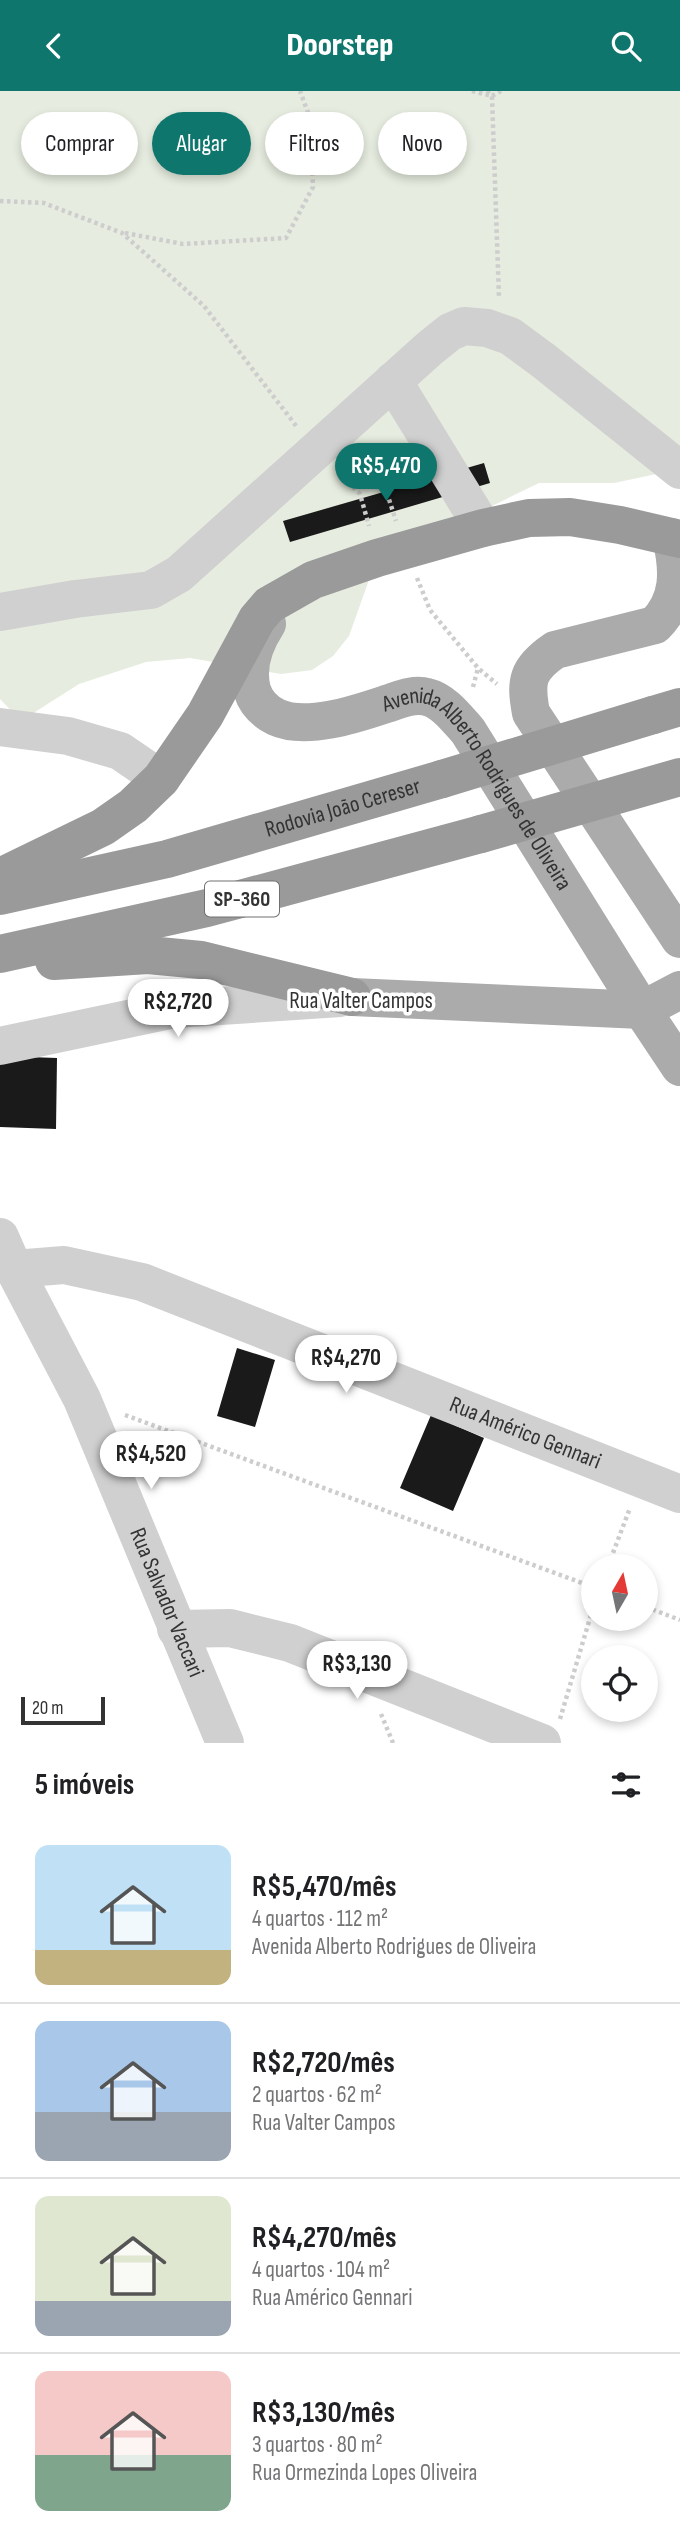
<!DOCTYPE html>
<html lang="pt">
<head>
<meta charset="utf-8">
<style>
  :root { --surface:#fff; --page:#f6f6f6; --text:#202124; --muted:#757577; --line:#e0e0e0; --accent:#0f766e }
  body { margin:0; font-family:"Sofia Sans Condensed",sans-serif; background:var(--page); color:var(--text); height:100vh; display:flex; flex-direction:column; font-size:26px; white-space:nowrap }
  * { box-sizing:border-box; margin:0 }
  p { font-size:23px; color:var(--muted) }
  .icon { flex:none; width:38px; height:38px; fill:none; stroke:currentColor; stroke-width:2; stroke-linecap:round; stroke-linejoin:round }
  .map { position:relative; height:1652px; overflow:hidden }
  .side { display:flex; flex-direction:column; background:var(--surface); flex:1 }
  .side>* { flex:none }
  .guide { position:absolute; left:21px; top:21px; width:639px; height:63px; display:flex; gap:14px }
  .needle { width:46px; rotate:9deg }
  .controls { position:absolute; left:581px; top:1463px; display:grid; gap:14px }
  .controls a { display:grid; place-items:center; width:77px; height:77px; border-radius:50%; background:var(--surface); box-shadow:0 4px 10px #0003; font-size:35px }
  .scale { position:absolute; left:21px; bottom:18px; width:84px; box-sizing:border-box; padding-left:7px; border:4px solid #333; border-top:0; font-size:19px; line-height:24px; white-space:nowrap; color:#333; -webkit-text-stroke:5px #fff; paint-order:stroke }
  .price { position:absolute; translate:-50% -60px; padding:0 16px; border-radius:24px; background:#fff; color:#222; font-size:23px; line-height:46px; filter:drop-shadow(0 2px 4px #0008) }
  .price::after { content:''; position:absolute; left:50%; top:42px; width:21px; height:16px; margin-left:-10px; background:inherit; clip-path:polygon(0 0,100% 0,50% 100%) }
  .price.active { background:var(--accent); color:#fff }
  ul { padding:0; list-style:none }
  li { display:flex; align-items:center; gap:21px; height:175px; padding:0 35px }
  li+li { border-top:2px solid var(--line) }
  li span { display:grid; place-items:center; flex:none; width:196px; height:140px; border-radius:14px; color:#555 }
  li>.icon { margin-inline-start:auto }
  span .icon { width:84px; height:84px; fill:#fffc; stroke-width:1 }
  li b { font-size:30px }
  h2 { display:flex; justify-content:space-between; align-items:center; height:84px; padding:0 35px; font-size:30px }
  .chip { padding:0 24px; border-radius:32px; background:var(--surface); box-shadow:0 4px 10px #0003; font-size:24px; line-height:63px }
  .chip.active { background:var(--accent); color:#fff }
  header { display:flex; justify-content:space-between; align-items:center; height:91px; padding:0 35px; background:var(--accent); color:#fff; font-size:32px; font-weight:800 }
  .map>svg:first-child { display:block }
  .green { fill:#e6ecdf }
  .building { fill:#1a1a1a }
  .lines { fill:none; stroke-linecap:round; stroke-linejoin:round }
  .path { stroke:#cdcdcd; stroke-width:4.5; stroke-dasharray:3.5 3.5; stroke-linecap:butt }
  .minor { stroke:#d0d0d0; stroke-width:38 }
  .major { stroke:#ababab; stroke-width:38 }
  .highway { stroke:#9a9a9a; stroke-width:38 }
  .highway-bridge { stroke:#9a9a9a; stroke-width:38 }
  .labels { text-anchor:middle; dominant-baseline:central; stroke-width:7; stroke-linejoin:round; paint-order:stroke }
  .shield { fill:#fff; stroke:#707070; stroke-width:2 }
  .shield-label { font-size:21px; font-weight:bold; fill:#333 }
  .street-label { font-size:23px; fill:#333; stroke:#fff }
</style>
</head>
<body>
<header><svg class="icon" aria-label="back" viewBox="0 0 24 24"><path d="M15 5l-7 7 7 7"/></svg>Doorstep<svg class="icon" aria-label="search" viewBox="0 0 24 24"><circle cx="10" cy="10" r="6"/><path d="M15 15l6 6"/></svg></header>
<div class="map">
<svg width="680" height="1652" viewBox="0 0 680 1652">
  <rect width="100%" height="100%" fill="#fff"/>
  <path class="green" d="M0,0H680V378L614,392H539L375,472L349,545L333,565L312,579L281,583L190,567L146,571L79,593L35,621L26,635L0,608Z"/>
  <path class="building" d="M484,372L490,392L290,451L283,430Z
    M0,965L57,967L56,1038L0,1036Z
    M237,1257L275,1269L255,1336L217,1325Z
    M431,1324L484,1347L453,1420L400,1397Z"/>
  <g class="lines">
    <path class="path" d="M472,0L492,5L499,207
      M487,0L492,5L501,0
      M0,110L44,112L122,142L204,215L297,336
      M125,142L183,153L286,147L313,96L310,27L300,0
      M360,365H375L385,376V396L396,430
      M338,381L360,403L369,435
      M417,487L430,519L478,577L497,593
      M473,596L478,577
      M125,1324L593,1496
      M608,1475L630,1417
      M646,1516L680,1529
      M381,1623L393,1652
      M560,1628L593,1517"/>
    <g class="minor">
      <path d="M393,290L483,437"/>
      <path d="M0,521L75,508L151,499L179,483L430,257L450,241L464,235L487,237L510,245L544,270L680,379"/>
      <path d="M0,636L68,645L120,660L161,688"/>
      <path d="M0,955L175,918L340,907"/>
      <path id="s1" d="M0,1146L14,1178L82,1308L225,1652"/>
      <path id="s2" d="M14,1178L64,1174L142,1191L680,1403"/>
      <path d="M176,1538L230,1537L290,1552L542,1652"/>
    </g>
    <g class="major">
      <path d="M671,446C679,480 680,509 655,534L555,559C527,578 525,590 531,622L680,848"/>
      <path id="s3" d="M267,533C254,553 246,576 252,599C256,612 264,620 276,626C306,640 356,623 386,613C399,609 413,602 427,606C444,610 457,628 468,640L642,919L680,976"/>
      <path d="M352,906L642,919L680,899"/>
    </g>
    <g class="highway">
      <path d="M653,624L680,616"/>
      <path d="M0,786L103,736L133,715L161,688L205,624L257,528L269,514L313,489L377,467L483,437L529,427L570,426L620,434L680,448"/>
      <path id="s4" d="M0,805L167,768L442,688"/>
      <path d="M0,863L207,817L481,743"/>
      <path d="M54,870L148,864L201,869L352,906"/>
    </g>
    <path class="highway-bridge" d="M442,688L653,624
      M481,743L680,686"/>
  </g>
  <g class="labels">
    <rect class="shield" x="205" y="790.5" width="74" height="35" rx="5"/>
    <g class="shield-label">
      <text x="242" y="808">SP-360</text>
    </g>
    <g class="street-label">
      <text stroke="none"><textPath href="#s3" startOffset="359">Avenida Alberto Rodrigues de Oliveira</textPath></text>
      <text stroke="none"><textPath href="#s4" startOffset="354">Rodovia João Cereser</textPath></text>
      <text x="361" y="910">Rua Valter Campos</text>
      <text stroke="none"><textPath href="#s2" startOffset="542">Rua Américo Gennari</textPath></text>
      <text stroke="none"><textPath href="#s1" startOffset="402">Rua Salvador Vaccari</textPath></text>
    </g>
  </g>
</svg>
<div class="controls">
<a><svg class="needle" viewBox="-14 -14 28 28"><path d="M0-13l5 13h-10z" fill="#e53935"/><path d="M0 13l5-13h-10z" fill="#757577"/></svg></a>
<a><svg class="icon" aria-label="locate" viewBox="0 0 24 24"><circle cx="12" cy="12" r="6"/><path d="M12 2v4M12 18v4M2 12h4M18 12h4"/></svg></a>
</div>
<div class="scale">20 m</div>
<b class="price active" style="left:386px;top:412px">R$5,470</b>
<b class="price" style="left:178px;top:948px">R$2,720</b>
<b class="price" style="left:346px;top:1304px">R$4,270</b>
<b class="price" style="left:151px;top:1400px">R$4,520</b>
<b class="price" style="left:357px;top:1610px">R$3,130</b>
<div class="guide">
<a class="chip">Comprar</a>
<a class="chip active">Alugar</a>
<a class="chip">Filtros</a>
<a class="chip">Novo</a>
</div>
</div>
<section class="side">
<h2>5 imóveis<svg class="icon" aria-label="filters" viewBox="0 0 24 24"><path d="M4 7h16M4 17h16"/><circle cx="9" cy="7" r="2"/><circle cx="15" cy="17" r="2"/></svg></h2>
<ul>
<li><span style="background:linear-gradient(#bfe0f5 75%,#c2b280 0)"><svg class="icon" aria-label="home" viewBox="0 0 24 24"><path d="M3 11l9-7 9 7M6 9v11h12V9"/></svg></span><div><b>R$5,470/mês</b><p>4 quartos · 112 m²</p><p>Avenida Alberto Rodrigues de Oliveira</p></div></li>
<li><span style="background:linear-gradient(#a9c7e8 65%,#9aa5b1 0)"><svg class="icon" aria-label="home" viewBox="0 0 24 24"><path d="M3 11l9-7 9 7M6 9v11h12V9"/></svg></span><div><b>R$2,720/mês</b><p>2 quartos · 62 m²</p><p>Rua Valter Campos</p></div></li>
<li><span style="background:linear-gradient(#dfe7d0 75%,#9aa5b1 0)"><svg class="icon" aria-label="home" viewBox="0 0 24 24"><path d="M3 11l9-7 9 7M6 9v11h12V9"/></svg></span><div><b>R$4,270/mês</b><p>4 quartos · 104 m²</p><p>Rua Américo Gennari</p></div></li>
<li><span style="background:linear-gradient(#f6c9c9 60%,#7fa58c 0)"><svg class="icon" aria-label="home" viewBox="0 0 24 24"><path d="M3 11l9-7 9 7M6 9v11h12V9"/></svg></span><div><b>R$3,130/mês</b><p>3 quartos · 80 m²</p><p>Rua Ormezinda Lopes Oliveira</p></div></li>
</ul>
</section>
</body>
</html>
